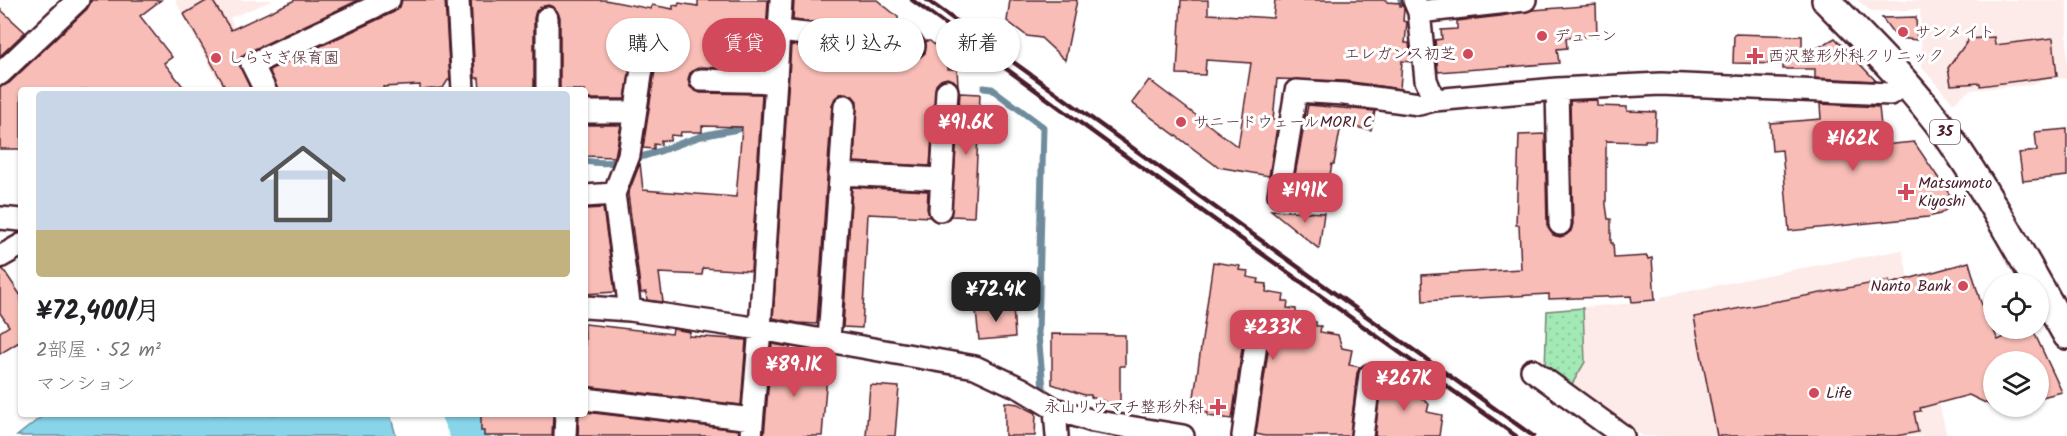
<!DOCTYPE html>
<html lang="ja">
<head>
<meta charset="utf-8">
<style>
  :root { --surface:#fff; --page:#f6f6f6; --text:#202124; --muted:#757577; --accent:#d1495b }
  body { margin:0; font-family:Kalam,"Klee One",sans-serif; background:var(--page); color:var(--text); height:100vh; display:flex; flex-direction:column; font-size:22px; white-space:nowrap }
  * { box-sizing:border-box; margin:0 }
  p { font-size:20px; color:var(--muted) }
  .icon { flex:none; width:33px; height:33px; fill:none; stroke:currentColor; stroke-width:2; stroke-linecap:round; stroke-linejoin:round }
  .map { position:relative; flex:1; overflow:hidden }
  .side { position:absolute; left:18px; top:87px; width:570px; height:330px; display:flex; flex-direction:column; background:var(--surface); border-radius:6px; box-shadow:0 2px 4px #0004 }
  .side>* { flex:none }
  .guide { position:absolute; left:606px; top:18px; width:570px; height:54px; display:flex; gap:12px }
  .fabs { position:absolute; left:1983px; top:273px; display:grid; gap:12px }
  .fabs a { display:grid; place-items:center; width:66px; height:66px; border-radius:50%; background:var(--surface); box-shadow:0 2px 4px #0004; font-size:30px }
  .price { position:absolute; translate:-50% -51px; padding:0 14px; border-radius:12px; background:var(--accent); color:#fff; font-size:20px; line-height:39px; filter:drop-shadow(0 2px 3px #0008) }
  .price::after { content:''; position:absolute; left:50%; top:36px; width:18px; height:14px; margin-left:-9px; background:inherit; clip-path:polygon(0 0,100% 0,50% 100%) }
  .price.on { background:#222; color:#fff }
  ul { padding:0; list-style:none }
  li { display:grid; align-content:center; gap:12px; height:318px; padding:0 18px }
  li span { display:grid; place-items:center; height:186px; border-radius:6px; color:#555 }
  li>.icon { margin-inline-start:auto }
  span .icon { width:108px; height:108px; fill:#fffc; stroke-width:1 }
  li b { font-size:26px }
  .chip { padding:0 21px; border-radius:27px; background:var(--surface); box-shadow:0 2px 4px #0004; font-size:21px; line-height:54px }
  .chip.on { background:var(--accent); color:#fff }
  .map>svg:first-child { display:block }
  .built { fill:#fdebe9 }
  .park { fill:url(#park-dots); stroke:#768470; stroke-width:1.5 }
  .water { fill:#88d4e8; stroke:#6f8c9c; stroke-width:1.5 }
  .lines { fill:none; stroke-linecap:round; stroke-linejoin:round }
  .stream { stroke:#6f8c9c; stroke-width:7 }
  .river { stroke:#88d4e8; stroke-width:39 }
  .building { fill:#f8bdb6; stroke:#4a1f2b; stroke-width:1.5 }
  .minor-casing { stroke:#4a1f2b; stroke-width:26 }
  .major-casing { stroke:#4a1f2b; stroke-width:32 }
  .minor { stroke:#fff; stroke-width:21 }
  .major { stroke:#fff; stroke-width:27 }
  .rail { stroke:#4a1f2b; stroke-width:4.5 }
  .poi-dot { fill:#d1495b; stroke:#fff; stroke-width:2 }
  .labels { text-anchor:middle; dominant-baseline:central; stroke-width:6; stroke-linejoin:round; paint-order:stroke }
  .shield { fill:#fff; stroke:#80626b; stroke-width:1.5 }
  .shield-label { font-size:15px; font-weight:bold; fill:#4a1f2b }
  .poi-label { font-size:16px; fill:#4a1f2b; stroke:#fff; text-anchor:start }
</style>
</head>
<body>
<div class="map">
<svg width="2067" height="436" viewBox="0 0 2067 436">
  <defs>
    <pattern id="park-dots" width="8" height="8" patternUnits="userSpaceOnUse" patternTransform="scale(1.5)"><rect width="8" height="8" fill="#a2e9b6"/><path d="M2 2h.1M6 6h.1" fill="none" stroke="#8dc79d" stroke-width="1.8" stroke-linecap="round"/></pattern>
  </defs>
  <rect width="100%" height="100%" fill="#fff"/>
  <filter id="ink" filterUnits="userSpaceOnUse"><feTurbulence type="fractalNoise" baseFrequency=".0167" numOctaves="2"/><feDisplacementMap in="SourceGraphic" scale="12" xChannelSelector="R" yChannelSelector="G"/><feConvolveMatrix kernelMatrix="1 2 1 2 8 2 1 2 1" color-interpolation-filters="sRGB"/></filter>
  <g filter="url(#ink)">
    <path class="built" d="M175,0H273L230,18L245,52L244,64L218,81Z
      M1857,0H2067V78L2041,80L2030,85L1970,90L1953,103L1922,68L1920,9L1872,12Z
      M1902,250L1947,436H1643L1545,368L1547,310L1660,301L1661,297L1791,270Z"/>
    <path class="park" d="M1583,308L1585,362L1571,386L1545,368L1547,311Z"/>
    <path class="water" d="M45,414H390L396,436H17Z"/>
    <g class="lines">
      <path class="stream" d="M1401,0L1408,10
        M984,88L992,89L1043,127L1038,334L1043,388
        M585,161C626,169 664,148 702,136C714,133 726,131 738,129"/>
      <path class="river" d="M461,414L471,436"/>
    </g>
    <path class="building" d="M92,0H161L140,16L172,57L164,63L186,90H21V149H0V86L9,83L87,9Z
      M208,0H212L231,30L295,0H359L246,53L241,57L239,64L251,90H227L184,14Z
      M402,0H445L450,80H448L443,88L420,90V85L383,87L384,90H278L269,70L394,12L400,7Z
      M471,0H605L651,9L652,5L673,9V5L678,6L679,3L698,6V0H768L764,69L701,67L690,73L688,79L690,87L700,93L762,94L751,271L703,268L702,275L659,273L663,302L647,300L646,292L641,293L628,194L640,163L643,190L736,197L742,127L702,126V132H681L680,136L671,135L670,141L661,140V145L654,144V149L643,148L658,51L657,45L653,39L646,36L640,37L635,42L625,99H585V90H560V17L554,7L548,5L541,7L536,11L534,18V90H480L479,78H475Z
      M794,0H877L898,17V21L905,22L904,32L793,20Z
      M1010,0H1077L1065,60L1041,38L1027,36L1007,21Z
      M1181,0H1208V14L1273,18L1275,0H1387V2L1400,3V6H1403L1404,9L1403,21L1407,22L1405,43H1409L1411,62L1402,61L1400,89L1345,81L1277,79L1273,120L1278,121L1269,176L1218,167L1132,103L1149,80L1238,147L1251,63L1206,60L1205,75L1177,74Z
      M1596,5L1597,36L1566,38L1567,48L1557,49L1559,63L1438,72L1435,40L1442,39L1441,30L1457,29V21L1501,16L1533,10Z
      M0,9L25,32L0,56Z
      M1916,17L1917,40L1897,38L1882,18Z
      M1734,34L1802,36V57L1835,38L1876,81L1815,78V69H1783V64L1733,63Z
      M1994,37L1995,45L2053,38L2057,76L1980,86V83L1951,85L1948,68L1969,39Z
      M926,41H930L948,57V69H957L958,85L953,80L947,78L941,80L936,85L930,166L854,162L857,101L853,96L846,93L840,94L835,98L832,105L817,322L816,324L798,323L773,318L791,45L913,59L920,57L925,53Z
      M960,93L980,94L974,217L951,216Z
      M1597,100V106L1627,107V111L1656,112L1655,140H1645V142L1606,141V205L1608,219H1611V243H1613L1614,258L1647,256L1648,259L1652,258L1655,300L1632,302L1631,296L1549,299V294L1423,301L1422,275L1521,269L1519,225H1516L1519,135L1545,134L1547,225L1553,235L1560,237L1566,235L1571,231L1573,224L1570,101Z
      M1820,104L1879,107L1883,145L1914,142L1952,198L1948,208L1940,214L1928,217L1789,231L1782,150L1772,151L1770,123L1821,119Z
      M1308,105L1375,111L1371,130L1341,125L1334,164H1332L1328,185L1294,180Z
      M585,125H621L615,157L585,156Z
      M2067,129V176L2023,181L2019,153L2037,151L2035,132Z
      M852,187L928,191L927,209L930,217L868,214L862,328L843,327Z
      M603,208L615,292L585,294V209Z
      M1271,210L1324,213L1319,249Z
      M1213,262L1240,266L1239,270L1248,271L1247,277L1259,279L1258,283L1267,284L1266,292L1284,295L1283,301H1288L1287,308L1296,309V313L1309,315L1308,321L1316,322V326H1321L1320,332L1338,335L1342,348L1352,350L1349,365L1360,367L1357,373L1350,436H1265L1256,434L1270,338L1269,331L1259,324H1252L1247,329L1244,334L1232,419L1208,416V413L1192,411Z
      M1969,262L1980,300L1998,340L2024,328H2032L2062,392L2038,398V362H1994V407L1969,395L1920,408L1921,411L1914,412L1918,432L1896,436H1717L1694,317L1889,280L1890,284Z
      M3,269L21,296V345L19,342L0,354V332L9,326L0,313V270Z
      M1013,306L1015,337L979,340L976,311Z
      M585,324L672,334L673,329L690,332L689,336L746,340L741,405L585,386Z
      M1052,334L1125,335V366H1120V407L1091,397V395H1084L1052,384Z
      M772,344L790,347L789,366L815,368V373L827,374L822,436H764Z
      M1382,371L1429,404L1427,412L1442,415L1439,436H1375Z
      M870,385L899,387L895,436H866Z
      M1005,402L1018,404L1036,413L1035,436H1005Z
      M585,412L739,430L738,436H578L579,414H585Z
      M481,414H553L552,436H484V431H481Z"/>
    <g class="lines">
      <g class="minor-casing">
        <path id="minor" d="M458,0L463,90
          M1414,0L1419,12L1426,80L1434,100L1557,89L1661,84L1890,94L1905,83
          M1419,12L1525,0
          M779,31L914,46
          M0,74L78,0
          M701,80L776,82
          M1557,89L1560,224
          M265,90L252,64L389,0
          M547,90V18
          M585,112H635
          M840,174L942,179
          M614,194L630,310
          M1279,195L1296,91L1344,94L1419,104L1434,100
          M585,196L614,194L629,155L645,49
          M940,210L947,91
          M0,218L21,220
          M0,257L21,245
          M585,307L630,310L760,329L975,367L1022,389L1055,409L1093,421L1183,436
          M829,340L845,106
          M1532,370L1623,436
          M585,399L752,419
          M1055,409L1057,436
          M565,436L566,414
          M751,436L760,329L781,0
          M1243,436L1257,336
          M1362,436L1370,375"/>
      </g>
      <g class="major-casing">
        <path id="major" d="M1826,0C1868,43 1913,87 1948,136C1981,183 2009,233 2038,284
          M2038,284L2067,335"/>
      </g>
      <use href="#minor" class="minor"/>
      <use href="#major" class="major"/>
      <path class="rail" d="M912,0L1127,157L1516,436
        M927,0L1533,436"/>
    </g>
  </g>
  <g class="poi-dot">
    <circle cx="1903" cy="32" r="6"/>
    <circle cx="1542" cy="36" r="6"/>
    <circle cx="1468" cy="54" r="6"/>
    <path d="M1752 47h6v6h6v6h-6v6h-6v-6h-6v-6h6z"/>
    <circle cx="216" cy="58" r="6"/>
    <circle cx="1181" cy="122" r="6"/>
    <path d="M1903 183h6v6h6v6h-6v6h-6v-6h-6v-6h6z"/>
    <circle cx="1963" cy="286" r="6"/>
    <circle cx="1814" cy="393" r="6"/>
    <path d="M1215 398h6v6h6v6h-6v6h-6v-6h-6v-6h6z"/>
  </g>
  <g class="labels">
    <rect class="shield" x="1930" y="120" width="30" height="24" rx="4.5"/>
    <g class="shield-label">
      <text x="1945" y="132">35</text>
    </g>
    <g class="poi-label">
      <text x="1915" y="32">サンメイト</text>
      <text x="1554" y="36">デューン</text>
      <text x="1456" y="54" text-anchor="end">エレガンス初芝</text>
      <text x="1768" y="56">西沢整形外科クリニック</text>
      <text x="228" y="58">しらさぎ保育園</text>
      <text x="1193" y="122">サニードウェールMORI C</text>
      <text x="1918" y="183">Matsumoto<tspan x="1918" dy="18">Kiyoshi</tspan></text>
      <text x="1951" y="286" text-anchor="end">Nanto Bank</text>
      <text x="1826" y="393">Life</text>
      <text x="1204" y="407" text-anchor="end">永山リウマチ整形外科</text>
    </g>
  </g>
</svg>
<div class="fabs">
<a><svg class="icon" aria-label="locate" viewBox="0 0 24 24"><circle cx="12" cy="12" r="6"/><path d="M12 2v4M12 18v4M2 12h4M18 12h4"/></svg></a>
<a><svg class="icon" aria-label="layers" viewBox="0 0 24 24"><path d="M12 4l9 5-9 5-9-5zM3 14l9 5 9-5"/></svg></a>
</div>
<b class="price" style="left:966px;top:156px">¥91.6K</b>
<b class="price" style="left:1853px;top:172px">¥162K</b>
<b class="price" style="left:1305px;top:224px">¥191K</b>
<b class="price on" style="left:996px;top:323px">¥72.4K</b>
<b class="price" style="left:1273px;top:361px">¥233K</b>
<b class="price" style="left:794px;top:398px">¥89.1K</b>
<b class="price" style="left:1404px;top:412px">¥267K</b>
<div class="guide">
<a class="chip">購入</a>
<a class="chip on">賃貸</a>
<a class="chip">絞り込み</a>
<a class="chip">新着</a>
</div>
<section class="side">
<ul>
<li><span style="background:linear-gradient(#c9d6e8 75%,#c2b280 0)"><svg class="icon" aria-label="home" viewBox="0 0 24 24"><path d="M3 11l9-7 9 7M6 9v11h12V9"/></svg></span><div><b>¥72,400/月</b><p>2部屋 · 52 m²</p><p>マンション</p></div></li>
</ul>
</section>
</div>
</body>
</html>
